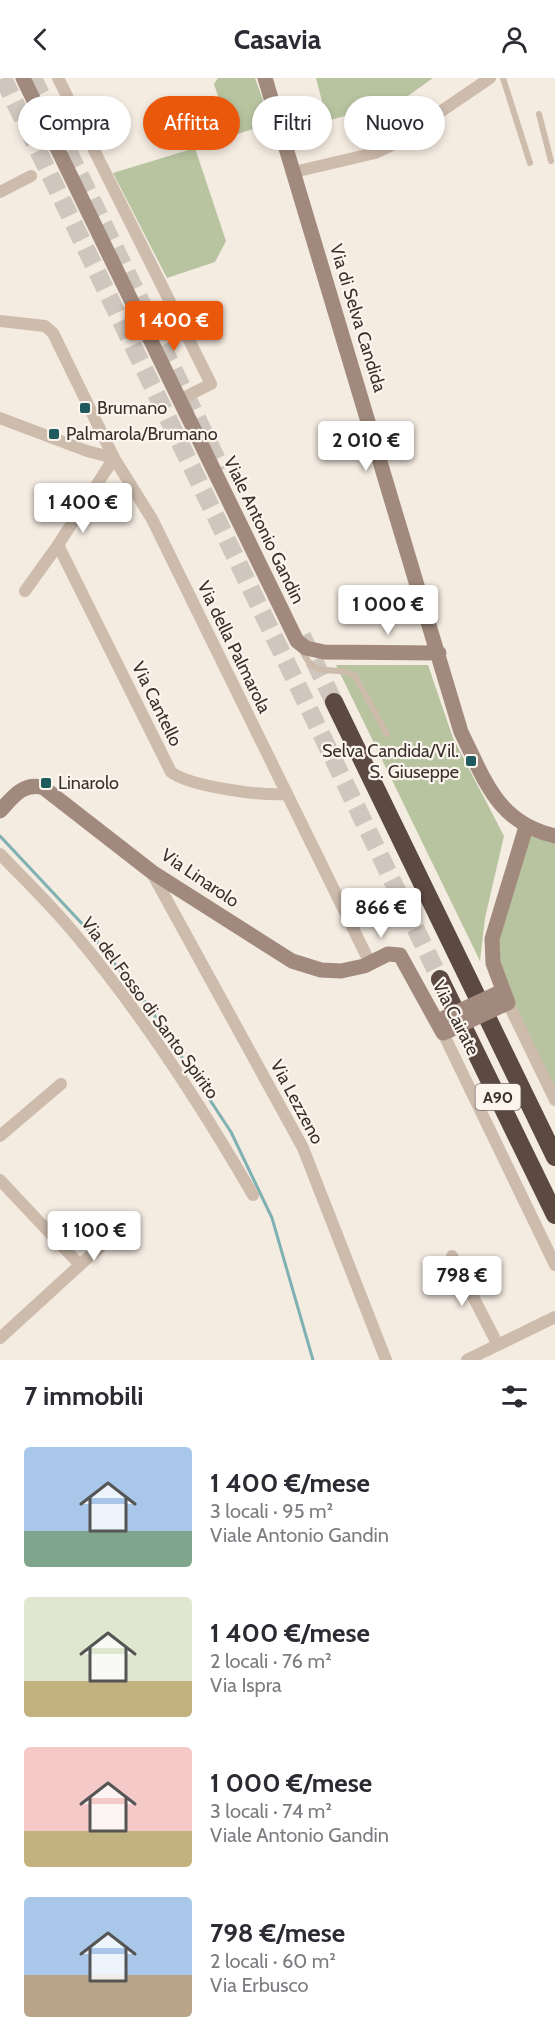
<!DOCTYPE html>
<html lang="it">
<head>
<meta charset="utf-8">
<style>
  :root { --surface:#fff; --page:#f7f7f7; --text:#2b2b33; --muted:#7c7c81; --accent:#ea580c }
  body { margin:0; font-family:Cabin,sans-serif; background:var(--page); color:var(--text); height:100vh; display:flex; flex-direction:column; font-size:22px; white-space:nowrap }
  * { box-sizing:border-box; margin:0 }
  p { font-size:20px; color:var(--muted) }
  .icon { flex:none; width:33px; height:33px; fill:none; stroke:currentColor; stroke-width:2; stroke-linecap:round; stroke-linejoin:round }
  .map { position:relative; height:1282px; overflow:hidden }
  .sheet { display:flex; flex-direction:column; background:var(--surface); flex:1 }
  .sheet>* { flex:none }
  .hud { position:absolute; left:18px; top:18px; width:519px; height:54px; display:flex; gap:12px }
  .price { position:absolute; translate:-50% -51px; padding:0 14px; border-radius:6px; background:#fff; color:#222; font-size:20px; line-height:39px; filter:drop-shadow(0 2px 3px #0008) }
  .price::after { content:''; position:absolute; left:50%; top:36px; width:18px; height:14px; margin-left:-9px; background:inherit; clip-path:polygon(0 0,100% 0,50% 100%) }
  .price.on { background:var(--accent); color:#fff }
  ul { padding:0; list-style:none }
  li { display:flex; align-items:center; gap:18px; height:150px; padding:0 24px }
  li span { display:grid; place-items:center; flex:none; width:168px; height:120px; border-radius:6px; color:#555 }
  li>.icon { margin-inline-start:auto }
  span .icon { width:72px; height:72px; fill:#fffc; stroke-width:1 }
  li b { font-size:26px }
  h2 { display:flex; justify-content:space-between; align-items:center; height:72px; padding:0 24px; font-size:26px }
  .tag { padding:0 21px; border-radius:27px; background:var(--surface); box-shadow:0 3px 9px #0003; font-size:21px; line-height:54px }
  .tag.on { background:var(--accent); color:#fff }
  header { display:flex; justify-content:space-between; align-items:center; height:78px; padding:0 24px; background:var(--surface); font-size:27px; font-weight:700 }
  .map>svg:first-child { display:block }
  .green { fill:#b8c4a0 }
  .lines { fill:none; stroke-linecap:round; stroke-linejoin:round }
  .stream { stroke:#7fb0b2; stroke-width:3 }
  .highway-tunnel { stroke:#cfc6bd; stroke-width:18; stroke-dasharray:18 9; stroke-linecap:butt }
  .lane { stroke:#cdbbac; stroke-width:6 }
  .street { stroke:#cdbbac; stroke-width:12 }
  .secondary { stroke:#a18a7d; stroke-width:15 }
  .highway { stroke:#5c4a42; stroke-width:18 }
  .secondary-bridge { stroke:#a18a7d; stroke-width:15 }
  .poi-dot { fill:#1f5a5e; stroke:#fbf5ee; stroke-width:2 }
  .labels { text-anchor:middle; dominant-baseline:central; stroke-width:4.5; stroke-linejoin:round; paint-order:stroke }
  .shield { fill:#fbf5ee; stroke:#756b66; stroke-width:1.5 }
  .shield-label { font-size:16px; font-weight:bold; fill:#3b302b }
  .street-label { font-size:18px; fill:#3b302b; stroke:#fbf5ee }
  .poi-label { font-size:18px; fill:#3b302b; stroke:#fbf5ee; text-anchor:start }
</style>
</head>
<body>
<header><svg class="icon" aria-label="back" viewBox="0 0 24 24"><path d="M15 5l-7 7 7 7"/></svg>Casavia<svg class="icon" aria-label="person" viewBox="0 0 24 24"><circle cx="12" cy="8" r="4"/><path d="M4 21q1-7 8-7t8 7"/></svg></header>
<div class="map">
<svg width="555" height="1282" viewBox="0 0 555 1282">
  <rect width="100%" height="100%" fill="#f4ebe1"/>
  <path class="green" d="M218,0H255L271,45L231,58L214,6Z
    M316,0H433L373,43L367,24L353,29L355,35L327,43Z
    M195,70L226,163L215,184L167,200L113,95Z
    M336,587H428L453,660L504,758L485,840L480,883Z
    M527,757L555,764V1010C537,971 506,919 498,878C493,852 519,785 527,757Z"/>
  <g class="lines">
    <path class="stream" d="M0,758L88,852L149,929L231,1054L272,1140L313,1282"/>
    <path class="highway-tunnel" d="M3,0L440,901
      M33,0L222,392
      M302,558L334,624"/>
    <path class="lane" d="M503,0L530,85
      M539,36L551,83
      M302,572C315,604 333,585 355,598L387,656"/>
    <path class="street" d="M58,0L211,306L179,322
      M294,94L375,75L390,68L490,0
      M0,114L31,98
      M0,243L45,248L53,255L114,380L152,441L370,885
      M0,340L87,373L114,380
      M58,467L171,694C191,709 262,718 287,716
      M25,513L58,467L114,380
      M0,776C25,802 52,828 75,856C142,936 201,1027 253,1117
      M152,795L303,1070L386,1282
      M508,925L555,1022
      M443,955L555,1187
      M0,1058L61,1006
      M0,1102L80,1187L0,1260
      M452,1178L498,1267
      M80,1187L121,1150
      M467,1282L555,1239"/>
    <path class="secondary" d="M23,0L297,563L306,570L324,574L439,575
      M265,0L461,654C485,702 497,745 555,758
      M0,733C12,720 24,703 44,710L152,794L292,883L321,892L341,893L364,888L388,876L400,877L443,955L450,952
      M503,927L508,925L493,885L492,861L526,749"/>
    <path class="highway" d="M334,624L555,1079
      M440,901L555,1137"/>
    <path class="secondary-bridge" d="M444,940L496,916
      M450,952L503,927"/>
  </g>
  <g class="poi-dot">
    <rect x="79" y="324" width="12" height="12" rx="3"/>
    <rect x="48" y="350" width="12" height="12" rx="3"/>
    <rect x="465" y="677" width="12" height="12" rx="3"/>
    <rect x="40" y="699" width="12" height="12" rx="3"/>
  </g>
  <g class="labels">
    <rect class="shield" x="475.5" y="1006" width="45" height="26" rx="4.5"/>
    <g class="shield-label">
      <text x="498" y="1019">A90</text>
    </g>
    <g class="street-label">
      <text transform="translate(358 240) rotate(73)">Via di Selva Candida</text>
      <text transform="translate(264 452) rotate(64)">Viale Antonio Gandin</text>
      <text transform="translate(234 569) rotate(64)">Via della Palmarola</text>
      <text transform="translate(157 626) rotate(64)">Via Cantello</text>
      <text transform="translate(200 800) rotate(34)">Via Linarolo</text>
      <text transform="translate(150 930) rotate(54)">Via del Fosso di Santo Spirito</text>
      <text transform="translate(456 940) rotate(63)">Via Cairate</text>
      <text transform="translate(297 1024) rotate(62)">Via Lezzeno</text>
    </g>
    <g class="poi-label">
      <text x="97" y="330">Brumano</text>
      <text x="66" y="356">Palmarola/Brumano</text>
      <text x="459" y="673" text-anchor="end">Selva Candida/Vil.<tspan x="459" dy="21">S. Giuseppe</tspan></text>
      <text x="58" y="705">Linarolo</text>
    </g>
  </g>
</svg>
<b class="price on" style="left:174px;top:274px">1 400 €</b>
<b class="price" style="left:366px;top:394px">2 010 €</b>
<b class="price" style="left:83px;top:456px">1 400 €</b>
<b class="price" style="left:388px;top:558px">1 000 €</b>
<b class="price" style="left:381px;top:861px">866 €</b>
<b class="price" style="left:94px;top:1184px">1 100 €</b>
<b class="price" style="left:462px;top:1229px">798 €</b>
<div class="hud">
<a class="tag">Compra</a>
<a class="tag on">Affitta</a>
<a class="tag">Filtri</a>
<a class="tag">Nuovo</a>
</div>
</div>
<section class="sheet">
<h2>7 immobili<svg class="icon" aria-label="filters" viewBox="0 0 24 24"><path d="M4 7h16M4 17h16"/><circle cx="9" cy="7" r="2"/><circle cx="15" cy="17" r="2"/></svg></h2>
<ul>
<li><span style="background:linear-gradient(#a9c7e8 70%,#7fa58c 0)"><svg class="icon" aria-label="home" viewBox="0 0 24 24"><path d="M3 11l9-7 9 7M6 9v11h12V9"/></svg></span><div><b>1 400 €/mese</b><p>3 locali · 95 m²</p><p>Viale Antonio Gandin</p></div></li>
<li><span style="background:linear-gradient(#dfe7d0 70%,#c2b280 0)"><svg class="icon" aria-label="home" viewBox="0 0 24 24"><path d="M3 11l9-7 9 7M6 9v11h12V9"/></svg></span><div><b>1 400 €/mese</b><p>2 locali · 76 m²</p><p>Via Ispra</p></div></li>
<li><span style="background:linear-gradient(#f6c9c9 70%,#c2b280 0)"><svg class="icon" aria-label="home" viewBox="0 0 24 24"><path d="M3 11l9-7 9 7M6 9v11h12V9"/></svg></span><div><b>1 000 €/mese</b><p>3 locali · 74 m²</p><p>Viale Antonio Gandin</p></div></li>
<li><span style="background:linear-gradient(#a9c7e8 65%,#b9a48a 0)"><svg class="icon" aria-label="home" viewBox="0 0 24 24"><path d="M3 11l9-7 9 7M6 9v11h12V9"/></svg></span><div><b>798 €/mese</b><p>2 locali · 60 m²</p><p>Via Erbusco</p></div></li>
</ul>
</section>
</body>
</html>
